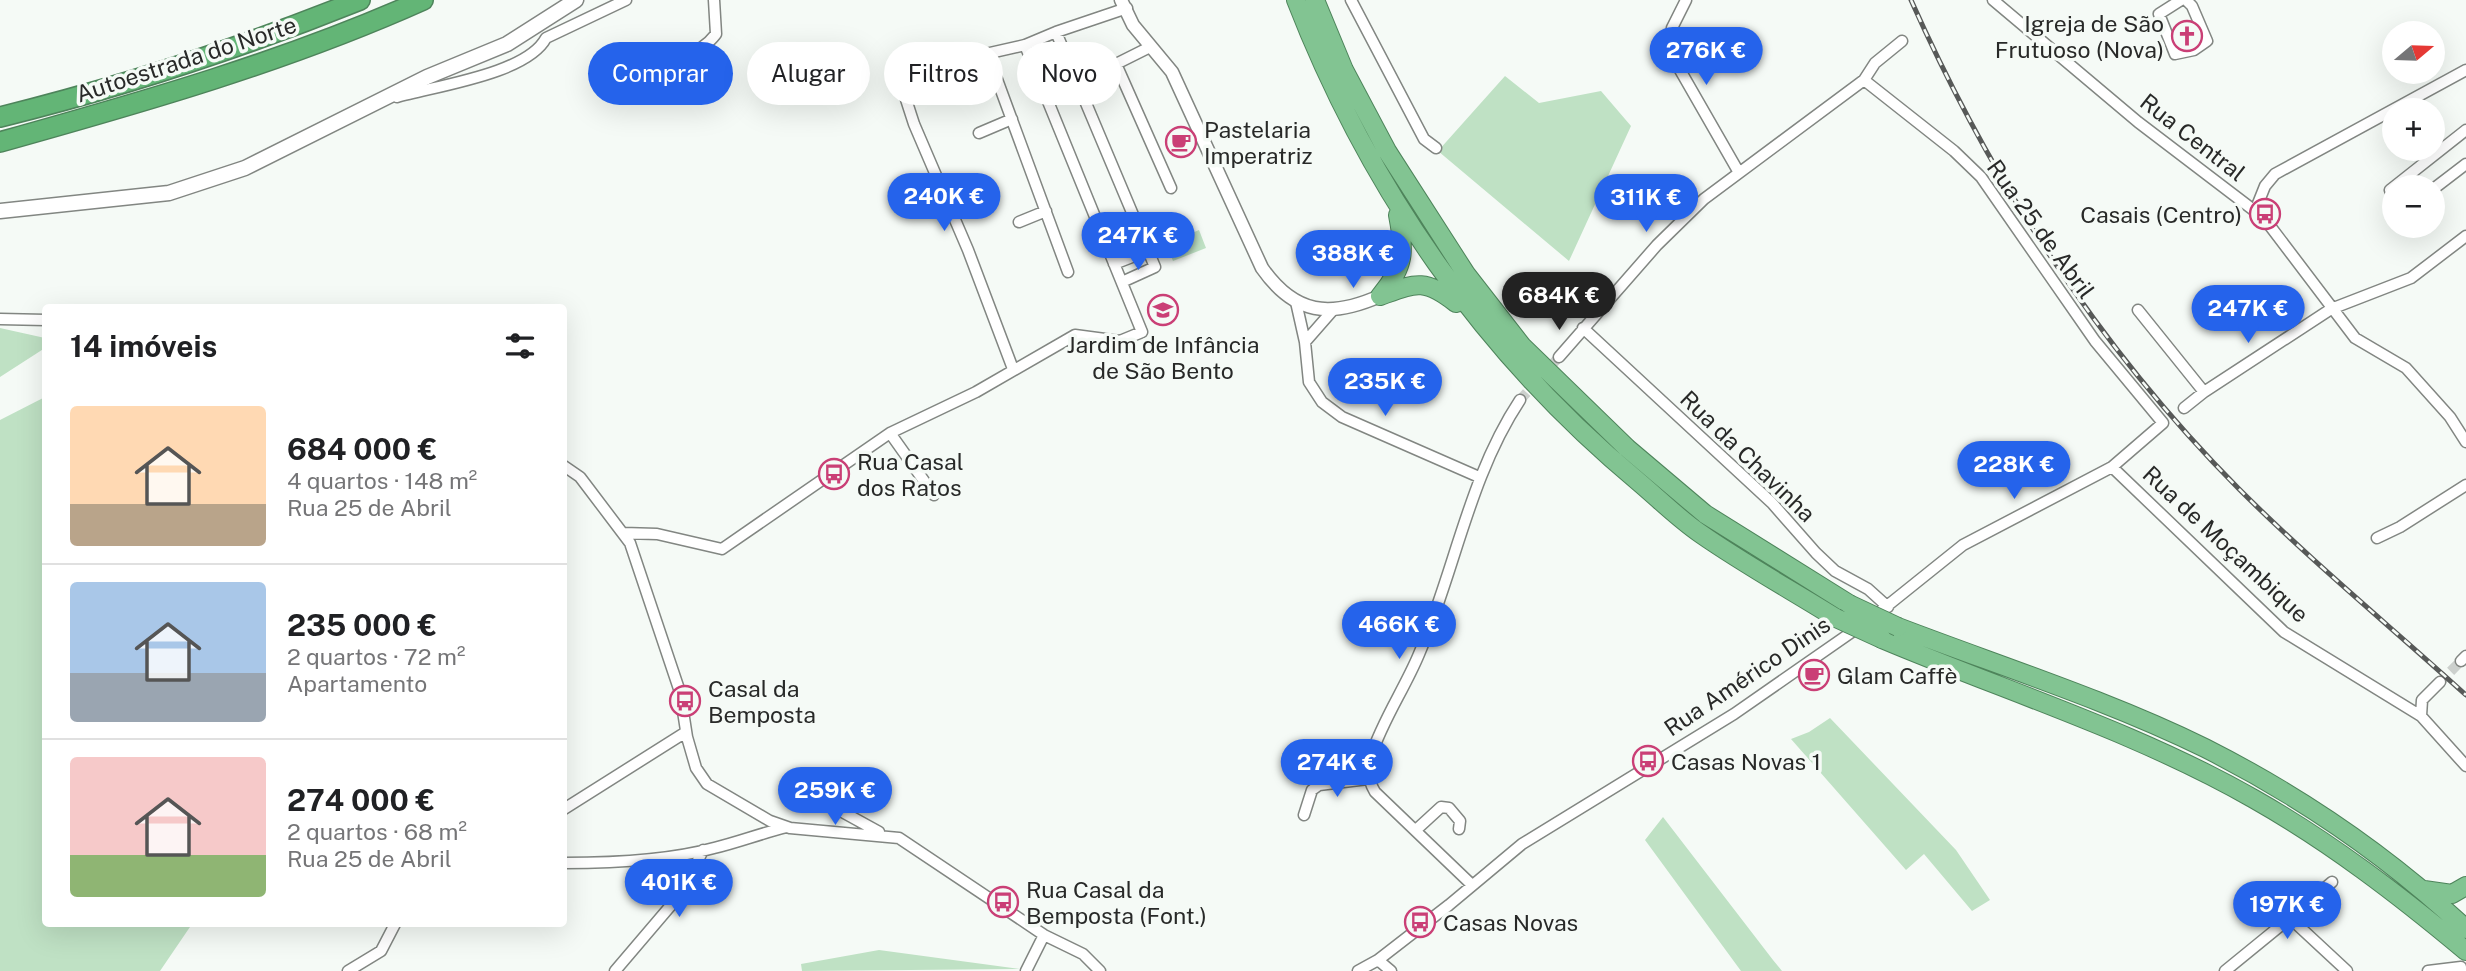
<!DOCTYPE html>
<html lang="pt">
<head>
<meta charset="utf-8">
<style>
  :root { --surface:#fff; --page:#f2f2f2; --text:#202124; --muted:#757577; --line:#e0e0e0; --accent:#2563eb }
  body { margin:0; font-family:"Public Sans",sans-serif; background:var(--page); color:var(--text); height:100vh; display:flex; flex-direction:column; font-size:26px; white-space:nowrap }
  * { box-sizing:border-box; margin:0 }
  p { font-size:23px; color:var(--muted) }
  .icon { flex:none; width:38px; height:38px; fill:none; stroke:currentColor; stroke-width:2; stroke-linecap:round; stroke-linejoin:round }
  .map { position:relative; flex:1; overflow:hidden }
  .side { position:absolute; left:42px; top:304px; width:525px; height:623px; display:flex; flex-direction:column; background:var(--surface); border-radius:7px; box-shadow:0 7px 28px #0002 }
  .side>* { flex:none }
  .top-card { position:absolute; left:588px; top:42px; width:665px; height:63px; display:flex; gap:14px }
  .needle { width:46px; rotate:71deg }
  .tools { position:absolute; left:2382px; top:21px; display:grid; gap:14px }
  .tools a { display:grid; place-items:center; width:63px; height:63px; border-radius:50%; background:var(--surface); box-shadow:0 7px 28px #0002; font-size:35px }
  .price { position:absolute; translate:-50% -60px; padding:0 16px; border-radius:24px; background:var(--accent); color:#fff; font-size:23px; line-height:46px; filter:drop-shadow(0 2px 4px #0008) }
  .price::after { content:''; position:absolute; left:50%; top:42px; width:21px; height:16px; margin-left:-10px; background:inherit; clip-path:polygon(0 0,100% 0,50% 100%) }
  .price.active { background:#222; color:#fff }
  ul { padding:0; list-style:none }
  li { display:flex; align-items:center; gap:21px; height:175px; padding:0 28px }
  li+li { border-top:2px solid var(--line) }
  li span { display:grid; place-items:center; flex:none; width:196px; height:140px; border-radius:7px; color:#555 }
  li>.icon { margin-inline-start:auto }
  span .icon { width:84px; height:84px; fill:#fffc; stroke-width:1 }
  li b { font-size:30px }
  h2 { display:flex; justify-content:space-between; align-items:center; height:84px; padding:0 28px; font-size:30px }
  .chip { padding:0 24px; border-radius:32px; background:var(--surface); box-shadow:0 7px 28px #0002; font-size:24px; line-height:63px }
  .chip.active { background:var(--accent); color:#fff }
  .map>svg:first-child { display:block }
  .green { fill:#bfe1c4 }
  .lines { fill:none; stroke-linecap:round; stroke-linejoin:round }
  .minor-tunnel { stroke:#ccd0cd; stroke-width:10; stroke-dasharray:10 5; stroke-linecap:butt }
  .minor-casing { stroke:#828682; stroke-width:13 }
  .tertiary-casing { stroke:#828682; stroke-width:15 }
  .secondary-casing { stroke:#828682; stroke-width:17 }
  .trunk-casing { stroke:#4e845b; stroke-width:20 }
  .motorway-casing { stroke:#4e845b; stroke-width:22 }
  .minor { stroke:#fff; stroke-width:10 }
  .tertiary { stroke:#fff; stroke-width:12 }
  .secondary { stroke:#fff; stroke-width:14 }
  .trunk { stroke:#82c492; stroke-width:18 }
  .motorway { stroke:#63b576; stroke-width:19 }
  .rail-casing { stroke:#575958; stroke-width:5 }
  .rail { stroke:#f5faf6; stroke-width:2.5; stroke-dasharray:8; stroke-linecap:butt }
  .trunk-bridge-casing { stroke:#4e845b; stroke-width:20; stroke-linecap:butt }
  .trunk-bridge { stroke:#82c492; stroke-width:18 }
  .labels { text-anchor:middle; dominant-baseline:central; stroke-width:7; stroke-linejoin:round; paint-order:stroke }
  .poi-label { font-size:23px; fill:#282928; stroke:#f5faf6; text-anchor:start }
  .street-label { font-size:23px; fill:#282928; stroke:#f5faf6 }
</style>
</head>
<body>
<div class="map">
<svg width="2466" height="971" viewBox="0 0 2466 971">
  <rect width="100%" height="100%" fill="#f5faf6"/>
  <path class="green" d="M1505,76L1539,103L1601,91L1631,126L1569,261L1438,151Z
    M1199,230L1206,248L1173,261L1166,244Z
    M0,328L45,338V348L0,377Z
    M45,397L46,924H192L160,971H0V420Z
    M1830,718L1956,850L1990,900L1972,911L1924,854L1906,870L1791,739L1809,732Z
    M1663,817L1773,960L1782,971H1741L1645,840Z
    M879,950L1020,969L802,971L801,964Z"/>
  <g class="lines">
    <path class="minor-tunnel" d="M1520,400L1559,357
      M2440,682L2461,661"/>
    <g class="minor-casing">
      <path id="minor" d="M1351,0L1424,139L1436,148
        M1686,0L1672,28L1668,49L1738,171
        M1993,0L2138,122L2264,218L2355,338L2406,368L2450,417L2466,442
        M2181,0L2159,14L2175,54L2194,50L2207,41L2192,6L2186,0
        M1056,32L1155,267L1122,282
        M1150,47L1116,64L1171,188
        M988,55L1068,272
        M634,67C664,63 697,59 716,34L714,0
        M1864,80L1954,151L1981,177L2095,341L2163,423L2112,467L1963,545L1872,618
        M397,97C435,86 527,74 546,38L626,0
        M979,133L1012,119
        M2432,190L2466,164
        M2394,201L2390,190L2466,130
        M2255,211L2265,186L2275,174L2466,70
        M1019,222L1046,211
        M1114,264L1150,250
        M1296,302L1305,342L1309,382L1322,402L1342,417L1479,477
        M2138,310L2204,392
        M0,319L46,320
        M1583,328L1772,503L1816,553L1835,571L1868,589L1888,607
        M1305,342L1333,310
        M1559,357L1657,245L1704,199L1864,80L1875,63L1902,41
        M1013,369L968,250L914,124L902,87L950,62L1025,45L1056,32L1127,8
        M2184,408L2204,392L2331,309L2411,278L2466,236
        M890,433L934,495
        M564,466L580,477L630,543L680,692L687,737L696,768L707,784L770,821L790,828L899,838L1044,935L1083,954L1100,971
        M2112,467L2284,632L2421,716
        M623,533L657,534L722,549L890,433L976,392L1075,335L1120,341L1142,332L1025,45
        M2377,538L2400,527L2466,485
        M2461,661L2466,656
        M2440,682L2422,700L2421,716L2466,766
        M799,788L879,832
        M564,809L686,732
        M1304,815L1312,790L1319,785L1368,779
        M1417,829L1441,807L1449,808L1460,821L1459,829
        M564,863C612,863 667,861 714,848C739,842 762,833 787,827
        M1472,885L1375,792C1368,780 1366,769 1371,756C1382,721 1405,688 1419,654C1455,570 1469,477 1520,400
        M2290,918L2332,882
        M1378,960L1391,971
        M348,971L381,951L395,924
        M615,971L684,890L703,850
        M1026,971L1044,935
        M1358,971L1378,960L1449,905L1522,844L1734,714L1859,627
        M2225,971L2290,918L2347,971
        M2428,971L2461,967V971"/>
    </g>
    <g class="tertiary-casing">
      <path id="tertiary" d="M1121,0L1133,25L1172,72L1262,268C1295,315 1330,318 1380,296"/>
    </g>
    <g class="secondary-casing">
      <path id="secondary" d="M0,211L169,193L245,168L427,77L507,44L576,0"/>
    </g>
    <g class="trunk-casing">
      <path id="trunk" d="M1296,0C1369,188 1484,354 1640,483C1660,500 1679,519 1701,534C1744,564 1791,590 1836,618
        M1315,0L1344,70L1387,151L1466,274L1522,346L1627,448L1705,514L1849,604
        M1381,295C1405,266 1405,251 1398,215
        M1380,296C1416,283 1424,278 1456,303
        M1898,627C2000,666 2107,700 2205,748C2298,795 2389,857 2466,929
        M1882,639C2005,691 2137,732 2254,799C2330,842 2399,895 2466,951
        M2424,890L2452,894L2466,886"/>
    </g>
    <g class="motorway-casing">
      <path id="motorway" d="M0,117C122,87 243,47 360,0
        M0,142C143,102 287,61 423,0"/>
    </g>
    <use href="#minor" class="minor"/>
    <use href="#tertiary" class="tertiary"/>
    <use href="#secondary" class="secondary"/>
    <use href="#trunk" class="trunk"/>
    <use href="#motorway" class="motorway"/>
    <g class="rail-casing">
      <path id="rail" d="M1911,0C1992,182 2098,347 2239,489C2311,561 2390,626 2466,695"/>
    </g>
    <use href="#rail" class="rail"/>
    <g class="trunk-bridge-casing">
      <path id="trunk-bridge" d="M1849,604L1898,627
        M1836,618L1882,639"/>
    </g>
    <use href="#trunk-bridge" class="trunk-bridge"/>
  </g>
  <defs>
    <g id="church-ring" transform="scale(1.575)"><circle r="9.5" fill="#f5faf6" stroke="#ca3f76" stroke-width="1.5"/><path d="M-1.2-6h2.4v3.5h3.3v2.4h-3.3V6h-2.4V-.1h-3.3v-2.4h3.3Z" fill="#ca3f76"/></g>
    <g id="cafe-ring" transform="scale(1.575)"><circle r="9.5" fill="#f5faf6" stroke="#ca3f76" stroke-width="1.5"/><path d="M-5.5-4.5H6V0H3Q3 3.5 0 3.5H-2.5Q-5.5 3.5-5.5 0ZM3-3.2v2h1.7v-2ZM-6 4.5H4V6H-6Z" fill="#ca3f76"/></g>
    <g id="bus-ring" transform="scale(1.575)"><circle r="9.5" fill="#f5faf6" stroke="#ca3f76" stroke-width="1.5"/><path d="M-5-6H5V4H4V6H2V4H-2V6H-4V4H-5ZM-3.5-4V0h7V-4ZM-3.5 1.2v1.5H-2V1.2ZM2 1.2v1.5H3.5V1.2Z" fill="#ca3f76"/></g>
    <g id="school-ring" transform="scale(1.575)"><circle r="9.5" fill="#f5faf6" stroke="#ca3f76" stroke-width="1.5"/><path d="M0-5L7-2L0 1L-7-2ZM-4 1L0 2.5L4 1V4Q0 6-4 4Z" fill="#ca3f76"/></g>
  </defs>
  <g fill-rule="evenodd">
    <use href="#church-ring" x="2187" y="36"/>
    <use href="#cafe-ring" x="1181" y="142"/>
    <use href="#bus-ring" x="2265" y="214"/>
    <use href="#school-ring" x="1163" y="310"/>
    <use href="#bus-ring" x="834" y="474"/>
    <use href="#cafe-ring" x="1814" y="675"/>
    <use href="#bus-ring" x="685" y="701"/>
    <use href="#bus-ring" x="1648" y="761"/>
    <use href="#bus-ring" x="1003" y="902"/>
    <use href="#bus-ring" x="1420" y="922"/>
  </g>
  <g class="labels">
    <g class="poi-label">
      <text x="2164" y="23" text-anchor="end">Igreja de São<tspan x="2164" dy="26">Frutuoso (Nova)</tspan></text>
      <text x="1204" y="129">Pastelaria<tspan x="1204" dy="26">Imperatriz</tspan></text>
      <text x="2242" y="214" text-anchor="end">Casais (Centro)</text>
      <text x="1163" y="344" text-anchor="middle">Jardim de Infância<tspan x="1163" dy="26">de São Bento</tspan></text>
      <text x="857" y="461">Rua Casal<tspan x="857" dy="26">dos Ratos</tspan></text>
      <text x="1837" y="675">Glam Caffè</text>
      <text x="708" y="688">Casal da<tspan x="708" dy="26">Bemposta</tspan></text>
      <text x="1671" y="761">Casas Novas 1</text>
      <text x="1026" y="889">Rua Casal da<tspan x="1026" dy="26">Bemposta (Font.)</tspan></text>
      <text x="1443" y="922">Casas Novas</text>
    </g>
    <g class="street-label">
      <text transform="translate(186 59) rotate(-18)">Autoestrada do Norte</text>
      <text transform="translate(2193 137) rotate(38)">Rua Central</text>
      <text transform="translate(2041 229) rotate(54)">Rua 25 de Abril</text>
      <text transform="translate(1748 456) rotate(44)">Rua da Chavinha</text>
      <text transform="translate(2226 544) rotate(43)">Rua de Moçambique</text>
      <text transform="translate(1747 676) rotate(-34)">Rua Américo Dinis</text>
    </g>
  </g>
</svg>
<div class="tools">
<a><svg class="needle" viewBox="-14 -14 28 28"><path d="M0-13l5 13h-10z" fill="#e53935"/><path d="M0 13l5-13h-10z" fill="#757577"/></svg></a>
<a>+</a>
<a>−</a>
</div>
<b class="price" style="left:1706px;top:87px">276K €</b>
<b class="price" style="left:944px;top:233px">240K €</b>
<b class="price" style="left:1646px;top:234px">311K €</b>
<b class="price" style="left:1138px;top:272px">247K €</b>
<b class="price" style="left:1353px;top:290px">388K €</b>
<b class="price active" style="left:1559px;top:332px">684K €</b>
<b class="price" style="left:2248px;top:345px">247K €</b>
<b class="price" style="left:1385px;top:418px">235K €</b>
<b class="price" style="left:2014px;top:501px">228K €</b>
<b class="price" style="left:1399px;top:661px">466K €</b>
<b class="price" style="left:1337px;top:799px">274K €</b>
<b class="price" style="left:835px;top:827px">259K €</b>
<b class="price" style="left:679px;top:919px">401K €</b>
<b class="price" style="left:2287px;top:941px">197K €</b>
<div class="top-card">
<a class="chip active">Comprar</a>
<a class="chip">Alugar</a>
<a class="chip">Filtros</a>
<a class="chip">Novo</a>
</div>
<section class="side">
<h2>14 imóveis<svg class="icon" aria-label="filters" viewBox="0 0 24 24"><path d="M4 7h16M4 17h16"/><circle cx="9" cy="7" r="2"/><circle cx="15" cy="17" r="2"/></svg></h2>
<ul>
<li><span style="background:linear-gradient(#ffd9b3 70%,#b9a48a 0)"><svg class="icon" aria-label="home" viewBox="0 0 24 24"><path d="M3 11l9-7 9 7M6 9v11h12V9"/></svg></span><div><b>684 000 €</b><p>4 quartos · 148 m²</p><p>Rua 25 de Abril</p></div></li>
<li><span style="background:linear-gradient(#a9c7e8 65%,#9aa5b1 0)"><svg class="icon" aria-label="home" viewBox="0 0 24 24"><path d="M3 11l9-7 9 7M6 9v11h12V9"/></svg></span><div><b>235 000 €</b><p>2 quartos · 72 m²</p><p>Apartamento</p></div></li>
<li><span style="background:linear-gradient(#f6c9c9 70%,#8fb573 0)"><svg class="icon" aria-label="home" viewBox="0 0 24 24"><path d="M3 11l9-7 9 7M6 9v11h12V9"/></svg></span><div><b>274 000 €</b><p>2 quartos · 68 m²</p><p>Rua 25 de Abril</p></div></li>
</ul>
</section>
</div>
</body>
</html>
